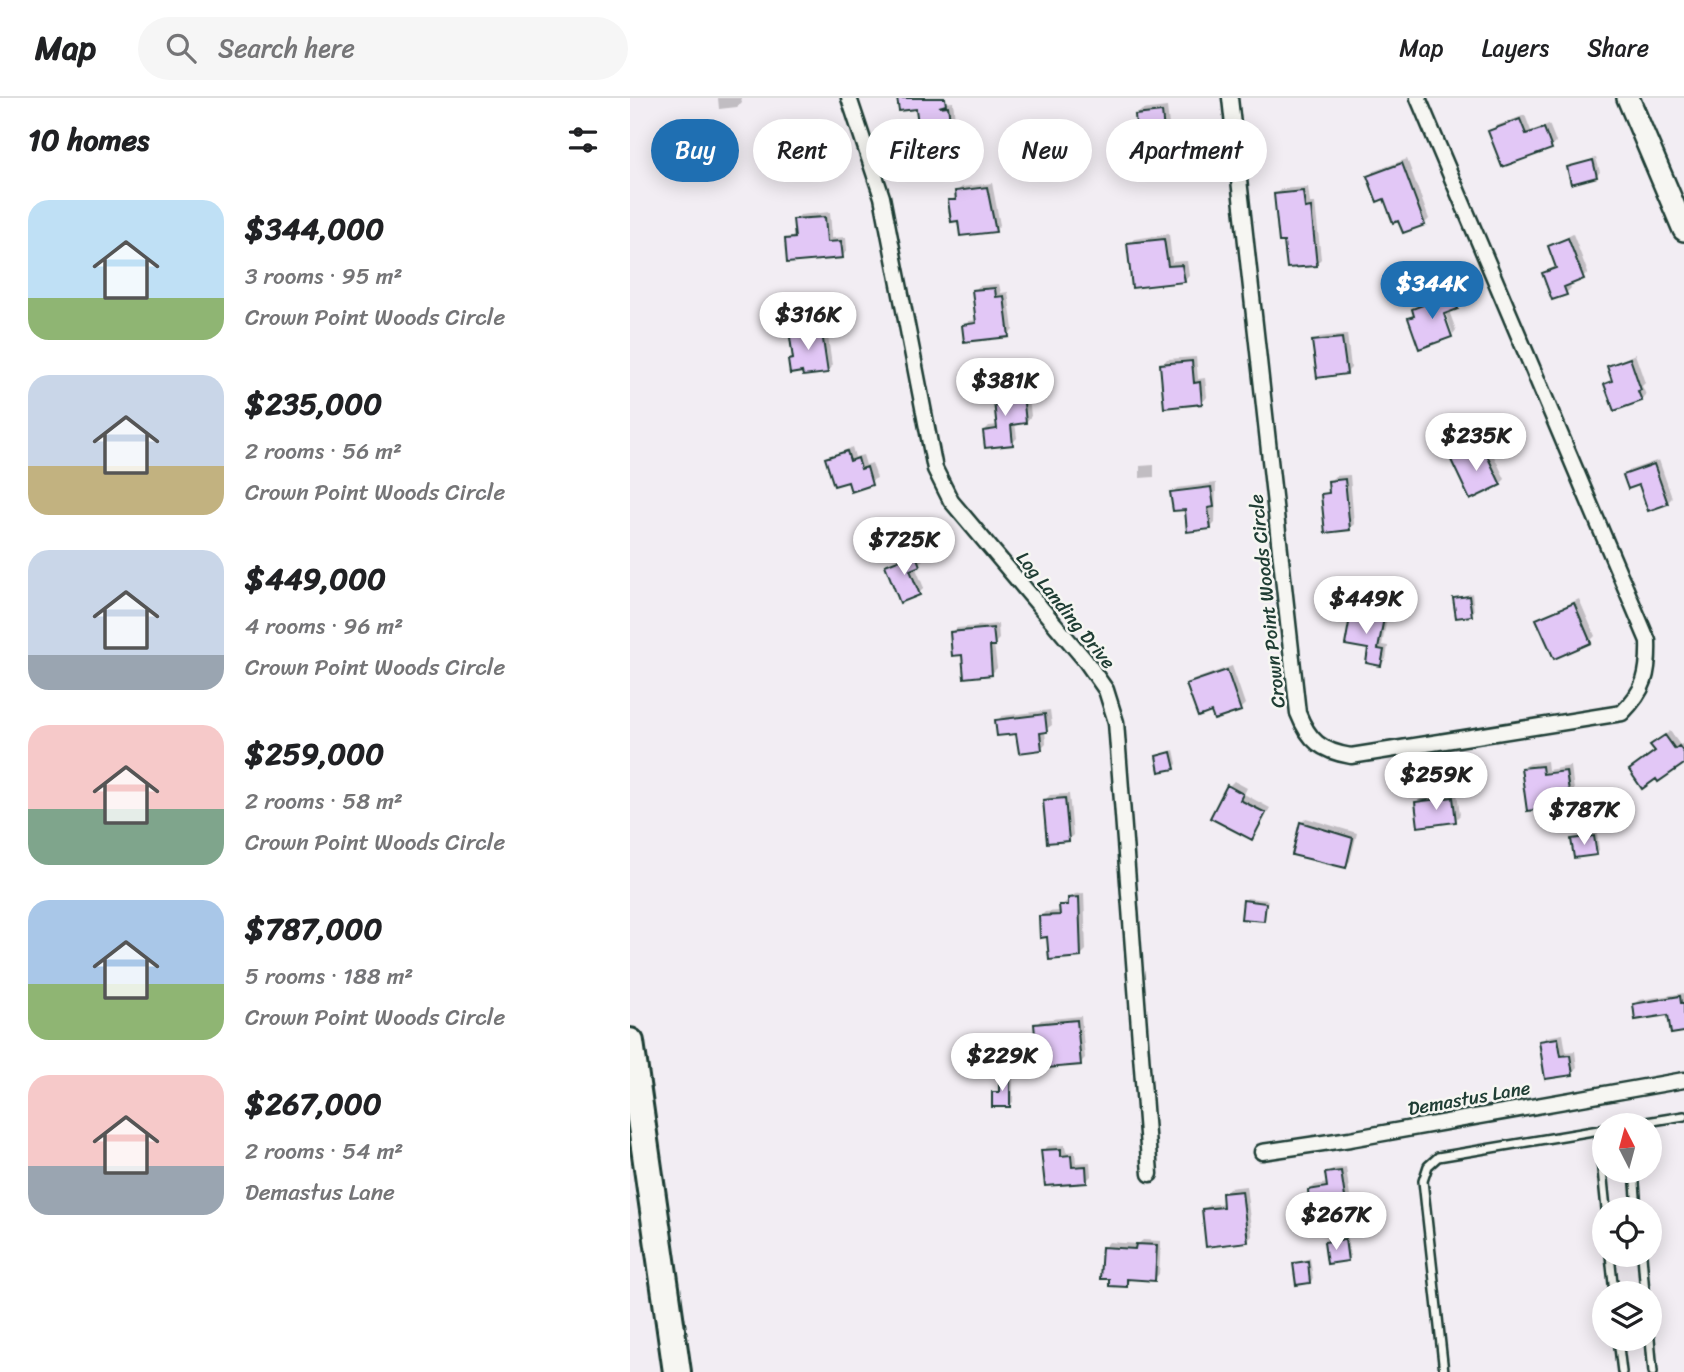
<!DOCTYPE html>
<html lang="en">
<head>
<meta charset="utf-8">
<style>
  :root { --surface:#fff; --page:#f6f6f6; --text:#202124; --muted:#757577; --line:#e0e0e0; --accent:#1f6fb2 }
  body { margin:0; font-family:Sriracha,sans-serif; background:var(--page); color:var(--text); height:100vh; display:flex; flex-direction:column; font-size:26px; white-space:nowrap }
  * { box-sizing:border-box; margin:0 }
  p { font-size:23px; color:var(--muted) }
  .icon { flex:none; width:38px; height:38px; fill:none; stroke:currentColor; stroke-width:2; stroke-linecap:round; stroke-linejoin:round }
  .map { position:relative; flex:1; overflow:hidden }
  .drawer { display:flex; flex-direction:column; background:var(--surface); width:630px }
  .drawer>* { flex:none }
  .hud { position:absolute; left:21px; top:21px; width:665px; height:63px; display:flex; gap:14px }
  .needle { width:46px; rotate:354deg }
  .controls { position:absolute; left:962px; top:1015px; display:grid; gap:14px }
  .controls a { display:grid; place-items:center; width:70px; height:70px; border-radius:50%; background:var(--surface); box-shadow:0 4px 18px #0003; font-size:35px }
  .price { position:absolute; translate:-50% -60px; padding:0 16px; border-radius:24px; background:#fff; color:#222; font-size:23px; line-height:46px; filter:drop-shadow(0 2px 4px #0008) }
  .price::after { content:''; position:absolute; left:50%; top:42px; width:21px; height:16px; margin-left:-10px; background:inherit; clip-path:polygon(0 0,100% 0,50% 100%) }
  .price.selected { background:var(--accent); color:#fff }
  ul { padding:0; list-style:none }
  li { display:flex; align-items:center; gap:21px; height:175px; padding:0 28px }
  li span { display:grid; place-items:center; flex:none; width:196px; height:140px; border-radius:21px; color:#555 }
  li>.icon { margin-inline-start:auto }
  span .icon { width:84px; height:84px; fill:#fffc; stroke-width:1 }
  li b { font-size:30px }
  h2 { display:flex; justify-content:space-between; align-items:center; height:84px; padding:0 28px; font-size:30px }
  .pill { padding:0 24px; border-radius:32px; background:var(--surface); box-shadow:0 4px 18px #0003; font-size:24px; line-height:63px }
  .pill.selected { background:var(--accent); color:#fff }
  header { display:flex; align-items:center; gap:42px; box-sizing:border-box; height:98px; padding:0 35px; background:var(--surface); border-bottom:2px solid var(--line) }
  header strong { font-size:33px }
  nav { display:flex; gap:38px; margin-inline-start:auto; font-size:24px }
  .search { width:490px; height:63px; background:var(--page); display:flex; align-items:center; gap:18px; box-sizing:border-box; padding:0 24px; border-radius:38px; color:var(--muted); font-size:26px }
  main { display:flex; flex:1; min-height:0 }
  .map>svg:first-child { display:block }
  .shadow { fill:#0003 }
  .building { fill:#e2c7f6; stroke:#1f3d34; stroke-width:2 }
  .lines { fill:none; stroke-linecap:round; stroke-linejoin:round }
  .service-casing { stroke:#1f3d34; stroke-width:12 }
  .minor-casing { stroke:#1f3d34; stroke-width:19 }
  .secondary-casing { stroke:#1f3d34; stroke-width:26 }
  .motorway-casing { stroke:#1f3d34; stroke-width:32 }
  .service { stroke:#f6f6f2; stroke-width:7 }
  .minor { stroke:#f6f6f2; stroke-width:14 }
  .secondary { stroke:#f6f6f2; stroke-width:21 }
  .motorway { stroke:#f6f6f2; stroke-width:26 }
  .labels { text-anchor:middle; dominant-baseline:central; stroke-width:5; stroke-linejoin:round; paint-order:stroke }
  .street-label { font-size:19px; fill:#1f3d34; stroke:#f6f6f2 }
</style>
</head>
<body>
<header>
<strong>Map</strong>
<div class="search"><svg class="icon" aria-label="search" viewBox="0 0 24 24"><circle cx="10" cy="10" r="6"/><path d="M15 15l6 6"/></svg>Search here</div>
<nav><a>Map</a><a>Layers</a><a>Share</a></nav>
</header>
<main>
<section class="drawer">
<h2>10 homes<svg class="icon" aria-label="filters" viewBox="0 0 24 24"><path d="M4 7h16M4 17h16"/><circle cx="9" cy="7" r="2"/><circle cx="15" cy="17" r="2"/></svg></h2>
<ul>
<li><span style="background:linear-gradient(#bfe0f5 70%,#8fb573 0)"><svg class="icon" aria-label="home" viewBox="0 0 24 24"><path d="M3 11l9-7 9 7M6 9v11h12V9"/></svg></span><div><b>$344,000</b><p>3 rooms · 95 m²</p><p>Crown Point Woods Circle</p></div></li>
<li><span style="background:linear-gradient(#c9d6e8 65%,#c2b280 0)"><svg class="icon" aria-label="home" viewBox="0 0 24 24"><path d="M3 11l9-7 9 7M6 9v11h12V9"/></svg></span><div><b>$235,000</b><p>2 rooms · 56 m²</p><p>Crown Point Woods Circle</p></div></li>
<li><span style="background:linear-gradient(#c9d6e8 75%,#9aa5b1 0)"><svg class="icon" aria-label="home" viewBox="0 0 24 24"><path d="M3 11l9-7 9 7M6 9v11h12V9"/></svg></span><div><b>$449,000</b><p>4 rooms · 96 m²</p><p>Crown Point Woods Circle</p></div></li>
<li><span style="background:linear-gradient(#f6c9c9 60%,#7fa58c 0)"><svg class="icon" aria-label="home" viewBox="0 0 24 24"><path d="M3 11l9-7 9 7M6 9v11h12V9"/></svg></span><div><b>$259,000</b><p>2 rooms · 58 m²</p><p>Crown Point Woods Circle</p></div></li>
<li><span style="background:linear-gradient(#a9c7e8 60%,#8fb573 0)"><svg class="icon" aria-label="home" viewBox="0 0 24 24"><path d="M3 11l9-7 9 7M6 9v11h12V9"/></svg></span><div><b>$787,000</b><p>5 rooms · 188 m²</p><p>Crown Point Woods Circle</p></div></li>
<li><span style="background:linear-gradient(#f6c9c9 65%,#9aa5b1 0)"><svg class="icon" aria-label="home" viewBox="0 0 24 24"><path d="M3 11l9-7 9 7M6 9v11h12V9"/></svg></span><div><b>$267,000</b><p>2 rooms · 54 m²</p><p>Demastus Lane</p></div></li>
</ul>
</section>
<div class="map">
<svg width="1054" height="1274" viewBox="0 0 1054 1274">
  <rect width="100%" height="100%" fill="#f2edf3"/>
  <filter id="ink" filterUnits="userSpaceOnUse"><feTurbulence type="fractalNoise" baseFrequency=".0143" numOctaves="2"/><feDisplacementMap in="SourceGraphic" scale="14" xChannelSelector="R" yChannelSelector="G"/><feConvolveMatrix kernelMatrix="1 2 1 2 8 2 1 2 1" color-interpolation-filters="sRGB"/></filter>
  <g filter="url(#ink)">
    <path class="shadow" d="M88,0H111L112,4L107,9L89,11Z
      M269,0H313L314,5L323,4L327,37L322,42L288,9Z
      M537,9L542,54L537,59L515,45L506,17L512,12Z
      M895,17L901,33L919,26L926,44L921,49L860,33L866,28Z
      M165,26L167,51L185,49L186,63L181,68H144L141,32L146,27Z
      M966,60L970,74L967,77L939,69Z
      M777,61L799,121L794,126L755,99L739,78L744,73Z
      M362,85L370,127L365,132L329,121L320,103L327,98L326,94L332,89Z
      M678,89L680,105H685L691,161L686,166L646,96L651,91Z
      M200,114L202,140L216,139L217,153L212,158L157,142L166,136L165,122L170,117Z
      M539,136L542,164L557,163L559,178L554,183L499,146L504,141Z
      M943,136L958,175L939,185L941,190L936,195L914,176L927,168L920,148Z
      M369,186L371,195L378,194L383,232L378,237L334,228L339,223L348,222L344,193L349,188Z
      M827,192L832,205L819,213L826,232L823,236L813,208L809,209L821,237L791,249L780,221L785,216L784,211L789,206Z
      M196,224L202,268L197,273L174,272L160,263L164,258L160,233L165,228Z
      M717,236L721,270L716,275L684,244L689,239Z
      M1005,256L1015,285L1012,288L1016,297L1011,302L976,287L983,281L979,268Z
      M566,259L568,281L575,280L577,299L572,305L532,267L537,261Z
      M389,288L390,292L398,291L401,318L396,324L385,325L387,340L382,345L354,333L359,328L369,327L365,295L370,290Z
      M857,344L875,381L870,386L823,362Z
      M222,349L225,359L233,357L236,367L242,365L247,380L223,392L219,381L197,361Z
      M1029,362L1042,400L1037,405L995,377L1000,372Z
      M524,367V379L510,380V368Z
      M720,377L724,426L719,431L693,397L700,392V383L705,378Z
      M586,385L585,425L580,430L542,395L547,390Z
      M291,451L294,461L285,468L294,490L289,495L257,468Z
      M842,495L844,513L841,516L825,501Z
      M949,501L965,538L960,543L908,521Z
      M728,510L758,515L752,547L758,548L756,561L751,566L723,515Z
      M368,526L369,541L364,546L367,570L361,576L334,555L321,535L327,530Z
      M602,568L615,606L610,611L558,587L563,582Z
      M420,612L422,627L415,632L416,645L411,650L367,623L372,618Z
      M1040,633L1050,647L1054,645V664L1026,679L1028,642Z
      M544,652L547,666L544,669L528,658Z
      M917,663L918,672L941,668L945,700L940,705L893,671L898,666Z
      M604,683L617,690L614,696L640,710L622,740L599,688Z
      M827,695L830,717L825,722L786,705L791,700Z
      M439,696L443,737L438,742L415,702L420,697Z
      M676,720L727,735L720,763L715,768L671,725Z
      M967,736L969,752L966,755L943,742Z
      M454,795L456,852L451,857L419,837L410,819L415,814L431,813V808L445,796Z
      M617,800L638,802L633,821L614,803Z
      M1054,895V932L1040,915L1004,906L1009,902Z
      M451,918L455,960L450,965L416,946L406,927L411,922Z
      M933,936L936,954L945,953L947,970L942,975L911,944L916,939Z
      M374,974H383V1004L380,1007L364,995L371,992V977Z
      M435,1047L436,1054L445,1053L446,1065L460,1064L461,1078L456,1083L413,1053L418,1048Z
      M716,1069L720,1099L715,1104L699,1106L702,1125L697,1130L680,1092L685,1087L698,1085L697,1076L702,1071Z
      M616,1088L622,1138L617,1143L574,1112L579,1107L595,1105L594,1096L599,1090Z
      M717,1139L720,1158L717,1161L696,1144Z
      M513,1142L531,1143L529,1176L524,1181L501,1180L496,1187L474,1150L479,1144L508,1146Z
      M680,1160L683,1181L680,1184L665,1165Z"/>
    <path class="building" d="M267,0H315L316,7L309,9L318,8L323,43L291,47L286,11L269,13Z
      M532,14L537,61L516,64L514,47L508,48L505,17Z
      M890,21L896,36L914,30L922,51L872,69L858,33Z
      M160,30L162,55L180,53L182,70L142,69L139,32Z
      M963,62L967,79L941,86L937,69Z
      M772,65L795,127L773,135L768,123L763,125L754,101L747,104L737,78Z
      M357,89L366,134L330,138L328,123L321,124L318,102H326L325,93Z
      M673,93L675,110L681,109L687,168L657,170L654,144H649L644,96Z
      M195,119L197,144L211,143L213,160L157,165L155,141L165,140L163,121Z
      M938,140L954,181L934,189L937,197L922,202L912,175L926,170L918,148Z
      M534,141L538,168L552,167L555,184L502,190L497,145Z
      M365,190L366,199L374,198L379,239L334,244L332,227L346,225L342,192Z
      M822,196L828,211L814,216L822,239L789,251L778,220L784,218L782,211Z
      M191,228L198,275L173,278L172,274L160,276L158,262L163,261L159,232Z
      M712,240L717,276L687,280L682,243Z
      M1000,260L1011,292L1008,293L1012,303L984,313L974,286L982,283L977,268Z
      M562,263L564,285L570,284L572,306L534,310L530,266Z
      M384,292L385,297L393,296L396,325L381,327L383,347L355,350L353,333L367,331L363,294Z
      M852,347L871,387L840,402L821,362Z
      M217,353L220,363L228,360L231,371L237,369L242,387L221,394L218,384L204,388L195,360Z
      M1024,366L1038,406L1018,413L1009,387L998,391L993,377Z
      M715,381L720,432L695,435L691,396L699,395L698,383Z
      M581,389L584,409L578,410L581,431L557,434L555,412L543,413L540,394Z
      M285,455L290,468L280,472L290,497L270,505L255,467Z
      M839,498L842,518L826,520L823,500Z
      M944,505L961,545L924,561L906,521Z
      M721,514L754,520L748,551L754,552L751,568L736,565L738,551L715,547Z
      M363,530L365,548H360L362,577L334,580L332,557L322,558L320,534Z
      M597,572L611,613L584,622L581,614L568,619L556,586Z
      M415,616L417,634L410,635L412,652L389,655L386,636L367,638L365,622Z
      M1035,637L1045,651L1049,648L1054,655V666L1028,684L1026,681L1012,691L999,672L1025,653L1020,647Z
      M541,654L545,671L529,674L526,658Z
      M912,668L913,676L936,673L941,707L897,713L891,670Z
      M597,687L613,696L610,702L636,715L622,742L580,720Z
      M823,699L826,724L788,729L785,704Z
      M435,700L439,743L417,745L413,702Z
      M670,724L723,740L716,770L662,757Z
      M964,738L967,757L944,760L941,741Z
      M449,799L451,859L419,862L417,839L410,840L409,818L430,817L429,807H438V800Z
      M613,802L636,805L634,823L611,821Z
      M1050,898L1051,905H1054V934L1041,936L1038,917L1005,922L1003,906Z
      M447,922L451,967L417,970L415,947L406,948L404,926Z
      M928,940L931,958L940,957L943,977L915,981L909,943Z
      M369,976H380V1009H362V994H369Z
      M431,1051V1058L441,1057L442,1069L456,1068L457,1085L415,1088L411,1052Z
      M711,1073L716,1106L694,1109L697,1132L681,1134L678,1092L697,1089L695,1075Z
      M612,1093L618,1144L576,1149L572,1111L593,1109L592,1095Z
      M715,1141L718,1163L697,1166L694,1144Z
      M506,1146L527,1147L525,1183L497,1181V1189L479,1188V1181H470L472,1149L505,1151Z
      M678,1163L680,1185L666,1187L663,1165Z"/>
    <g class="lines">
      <g class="service-casing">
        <path id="service" d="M998,1027L1054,1018
          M968,1032L976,1111
          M1004,1073L1007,1111
          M980,1157L984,1195
          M1012,1157L1015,1195
          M988,1241L992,1274
          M1020,1241L1023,1274
          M814,1274L793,1083L798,1068L808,1059L975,1031"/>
      </g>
      <g class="minor-casing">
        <path id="minor" d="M219,0L252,99L305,371L321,403L455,562L476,592L486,624L520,1076
          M600,0L668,615C679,643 691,653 721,658L992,615C1015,592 1019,576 1018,543L788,0
          M632,1054L720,1041L1054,982"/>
      </g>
      <g class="secondary-casing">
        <path id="secondary" d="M998,0L1054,132"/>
      </g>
      <g class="motorway-casing">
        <path id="motorway" d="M0,944L47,1274"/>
      </g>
      <use href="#service" class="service"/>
      <use href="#minor" class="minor"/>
      <use href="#secondary" class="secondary"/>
      <use href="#motorway" class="motorway"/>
    </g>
  </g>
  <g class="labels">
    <g class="street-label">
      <text transform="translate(637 503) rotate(-96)">Crown Point Woods Circle</text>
      <text transform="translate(436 512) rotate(51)">Log Landing Drive</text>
      <text transform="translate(839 1000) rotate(-10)">Demastus Lane</text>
    </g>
  </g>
</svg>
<div class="controls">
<a><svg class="needle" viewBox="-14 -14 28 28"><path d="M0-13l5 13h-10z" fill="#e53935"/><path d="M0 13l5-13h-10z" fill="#757577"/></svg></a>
<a><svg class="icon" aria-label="locate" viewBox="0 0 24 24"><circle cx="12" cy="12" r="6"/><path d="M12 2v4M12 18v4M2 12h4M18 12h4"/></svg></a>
<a><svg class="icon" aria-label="layers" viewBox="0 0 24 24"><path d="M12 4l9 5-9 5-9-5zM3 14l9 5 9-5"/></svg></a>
</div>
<b class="price selected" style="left:802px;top:223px">$344K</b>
<b class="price" style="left:178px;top:254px">$316K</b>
<b class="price" style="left:375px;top:320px">$381K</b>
<b class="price" style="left:846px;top:375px">$235K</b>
<b class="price" style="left:274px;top:479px">$725K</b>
<b class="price" style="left:736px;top:538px">$449K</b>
<b class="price" style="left:806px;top:714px">$259K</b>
<b class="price" style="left:954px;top:749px">$787K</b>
<b class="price" style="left:372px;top:995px">$229K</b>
<b class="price" style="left:706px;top:1154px">$267K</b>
<div class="hud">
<a class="pill selected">Buy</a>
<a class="pill">Rent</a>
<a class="pill">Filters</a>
<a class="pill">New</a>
<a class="pill">Apartment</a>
</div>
</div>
</main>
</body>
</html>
